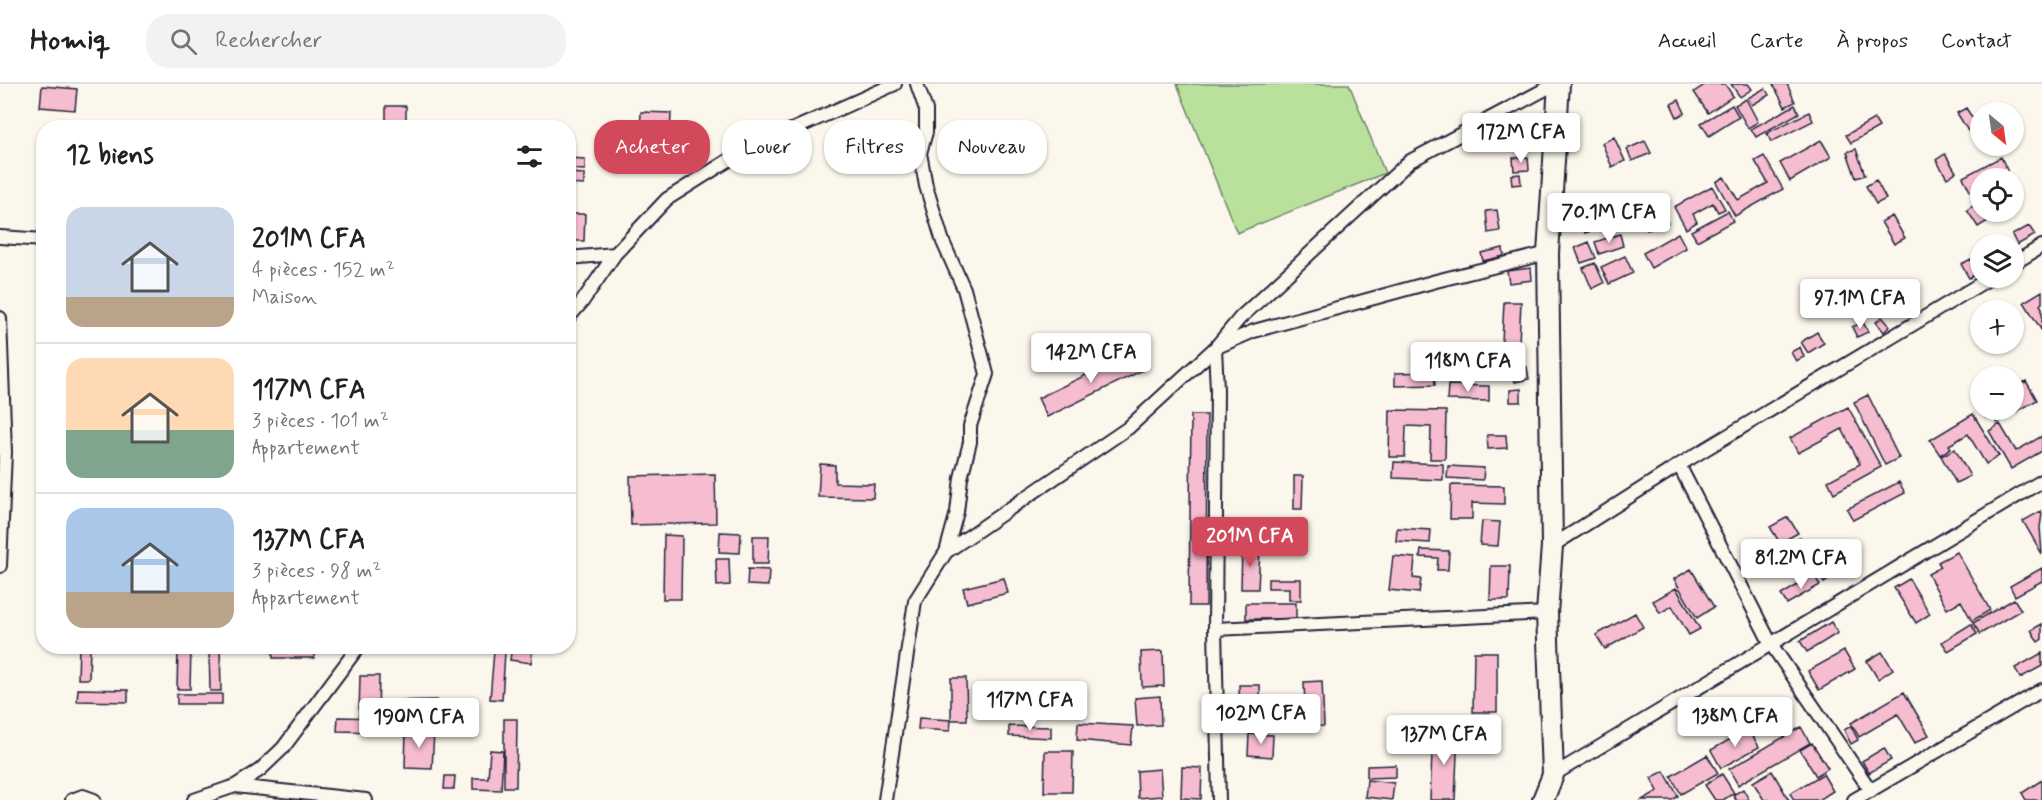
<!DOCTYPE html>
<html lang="fr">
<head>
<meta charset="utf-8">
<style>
  :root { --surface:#fff; --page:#f2f2f2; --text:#222; --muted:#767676; --line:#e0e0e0; --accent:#d1495b }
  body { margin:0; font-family:Mynerve,sans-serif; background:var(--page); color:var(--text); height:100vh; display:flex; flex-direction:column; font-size:22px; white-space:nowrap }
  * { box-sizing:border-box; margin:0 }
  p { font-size:20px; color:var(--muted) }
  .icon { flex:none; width:33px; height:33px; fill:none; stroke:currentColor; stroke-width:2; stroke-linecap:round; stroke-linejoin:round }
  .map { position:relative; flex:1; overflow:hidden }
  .details { position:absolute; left:36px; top:36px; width:540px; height:534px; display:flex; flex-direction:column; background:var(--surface); border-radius:24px; box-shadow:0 2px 4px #0004 }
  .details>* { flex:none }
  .banner { position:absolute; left:594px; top:36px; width:570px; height:54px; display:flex; gap:12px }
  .needle { width:39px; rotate:151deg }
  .buttons { position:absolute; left:1970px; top:18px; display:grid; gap:12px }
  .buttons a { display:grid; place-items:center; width:54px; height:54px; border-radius:50%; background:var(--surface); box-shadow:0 2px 4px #0004; font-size:30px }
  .price { position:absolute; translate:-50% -51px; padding:0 14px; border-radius:6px; background:#fff; color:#222; font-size:20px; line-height:39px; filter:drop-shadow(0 2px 3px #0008) }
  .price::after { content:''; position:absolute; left:50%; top:36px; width:18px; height:14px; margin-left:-9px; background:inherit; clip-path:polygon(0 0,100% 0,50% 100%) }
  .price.on { background:var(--accent); color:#fff }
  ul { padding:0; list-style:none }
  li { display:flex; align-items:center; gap:18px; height:150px; padding:0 30px }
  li+li { border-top:2px solid var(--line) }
  li span { display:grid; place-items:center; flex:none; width:168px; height:120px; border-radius:18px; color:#555 }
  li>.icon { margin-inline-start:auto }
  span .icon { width:72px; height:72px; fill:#fffc; stroke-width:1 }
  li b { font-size:26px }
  h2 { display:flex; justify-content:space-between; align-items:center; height:72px; padding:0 30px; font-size:26px }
  .pill { padding:0 21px; border-radius:24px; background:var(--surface); box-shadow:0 2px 4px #0004; font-size:21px; line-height:54px }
  .pill.on { background:var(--accent); color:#fff }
  header { display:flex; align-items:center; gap:36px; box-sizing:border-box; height:84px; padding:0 30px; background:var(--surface); border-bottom:2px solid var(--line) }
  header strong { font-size:28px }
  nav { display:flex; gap:33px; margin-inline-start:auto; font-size:21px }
  .search { width:420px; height:54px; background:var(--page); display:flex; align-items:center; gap:15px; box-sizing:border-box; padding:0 21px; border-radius:24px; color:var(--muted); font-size:22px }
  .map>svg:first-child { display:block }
  .green { fill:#bae19c; stroke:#6e826c; stroke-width:1.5 }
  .building { fill:#f6bdd1; stroke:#22223b; stroke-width:1.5 }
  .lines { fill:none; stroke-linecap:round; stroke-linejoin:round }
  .street-casing { stroke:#22223b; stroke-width:16 }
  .primary-casing { stroke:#22223b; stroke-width:24 }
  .street { stroke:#fbf7ec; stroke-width:12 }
  .primary { stroke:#fbf7ec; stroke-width:20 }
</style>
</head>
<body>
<header>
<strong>Homiq</strong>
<div class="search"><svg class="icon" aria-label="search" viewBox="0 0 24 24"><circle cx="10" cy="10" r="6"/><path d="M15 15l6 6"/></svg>Rechercher</div>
<nav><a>Accueil</a><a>Carte</a><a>À propos</a><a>Contact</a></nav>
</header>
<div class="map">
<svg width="2042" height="716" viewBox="0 0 2042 716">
  <rect width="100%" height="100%" fill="#fbf7ec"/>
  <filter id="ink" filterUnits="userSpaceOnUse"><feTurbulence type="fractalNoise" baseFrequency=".0167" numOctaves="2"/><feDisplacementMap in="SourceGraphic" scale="12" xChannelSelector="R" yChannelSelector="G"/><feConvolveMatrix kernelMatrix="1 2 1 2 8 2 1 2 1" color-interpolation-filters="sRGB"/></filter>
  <g filter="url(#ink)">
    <path class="green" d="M1177,0H1349L1385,89L1237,149Z"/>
    <path class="building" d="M1706,0H1725L1733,12L1708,29L1694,8Z
      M1731,0H1748L1752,5L1740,13Z
      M1773,0H1787L1795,18L1785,23Z
      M42,2L77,5L75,26L40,23Z
      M1765,4L1769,11L1752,21L1748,14Z
      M1746,15L1758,38L1748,44L1735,21Z
      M1679,16L1685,29L1677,33L1671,20Z
      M1732,21L1739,33L1709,52L1701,39Z
      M1795,21L1799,29L1756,53L1751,45Z
      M386,22H406V44H386Z
      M1966,24L1977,41L1968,47L1957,29Z
      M641,28L671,29L670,52L640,50Z
      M1809,28L1813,37L1771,58L1767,49Z
      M1874,35L1879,43L1851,59L1846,51Z
      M235,36H249V44H234Z
      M1614,53L1625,77L1612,83L1602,59Z
      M670,56V80L642,81L641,57Z
      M1821,56L1831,73L1790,97L1780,79Z
      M1645,57L1651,69L1632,77L1627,65Z
      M1856,65L1865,91L1856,94L1847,68Z
      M1945,70L1956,88L1947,94L1936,76Z
      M1764,72L1783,105L1735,132L1716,98L1724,93L1738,116L1768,99L1755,77Z
      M1528,73L1529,86L1514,87L1513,74Z
      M2001,73L2009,90L1999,94H1980V104L1971,109L1963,93Z
      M568,74L585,75V86L568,85Z
      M568,89L584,90V101L568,100Z
      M1520,90L1521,100L1512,101L1511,91Z
      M1876,96L1886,115L1876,120L1866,102Z
      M1712,102L1725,125L1718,128L1713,119L1693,130L1697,138L1686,145L1674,123Z
      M1979,118L1980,128H1986L1991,135L1978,143L1967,126Z
      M1593,124L1600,144L1585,149L1578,128Z
      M1497,126L1500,147L1488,149L1486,127Z
      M1728,127L1733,137L1697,157L1691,147Z
      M568,130H585L584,157H568Z
      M1665,130L1668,139L1647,146L1644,137Z
      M1892,132L1905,154L1894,160L1881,138Z
      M2029,142L2035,151L2017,161L2012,151Z
      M1678,149L1686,164L1651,184L1643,169Z
      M1620,150L1623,162L1599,170L1595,158Z
      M1589,158L1596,174L1581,179L1575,164Z
      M1503,164L1504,172L1483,177L1481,169Z
      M1625,172L1633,189L1609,200L1601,183Z
      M1971,175L1979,189L1969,194L1961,180Z
      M1595,179L1604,199L1592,205L1583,184Z
      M1531,184L1532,196L1509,199L1507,187Z
      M1912,199L1917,208L1908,213L1903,204Z
      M2042,207V219L2040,221L2042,224V247L2024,218Z
      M1504,218H1521L1519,259L1502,258Z
      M1882,233L1890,242L1884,248L1876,238Z
      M1863,238L1868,248L1857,253L1852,243Z
      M1817,248L1824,259L1808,269L1801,258Z
      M1800,263L1804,273L1796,277L1791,268Z
      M1136,267L1145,285L1047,333L1038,314Z
      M1527,283L1529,295L1515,298L1513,286Z
      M1434,288L1435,301L1395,302V289Z
      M2026,297L2037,316L1997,339L1992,331L1986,334L1981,326H2013V304Z
      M1448,301L1489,302V317L1447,316Z
      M1521,305V318H1510V306Z
      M1868,311L1899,374L1885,381L1854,318Z
      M1848,323L1881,383L1834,409L1828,397L1860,380L1842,345L1798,369L1790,354Z
      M1390,326L1446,327L1445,375H1430L1431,343L1406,342L1405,373H1389Z
      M1973,330L1999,372L1986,380L1968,350L1949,361L1951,364L1940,371L1930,356Z
      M1191,331H1207L1206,522H1189Z
      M2000,340L2016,367L2042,352V367L2011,385L1989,347Z
      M1487,351H1506L1507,364L1488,365Z
      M1955,365L1970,392L1956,399L1941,372Z
      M1394,378L1443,380V396L1393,394Z
      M820,380L835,381V399L874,400L873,414L818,413Z
      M1448,382L1484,384L1483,396L1447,394Z
      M715,390L716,439L631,441L630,392Z
      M1294,392H1303L1302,425H1294Z
      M44,393V429H42L38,394Z
      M1899,398L1905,409L1853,436L1847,425Z
      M1451,401L1504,402V420L1472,419V435H1450Z
      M568,424H573L574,444H568Z
      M2041,427L2042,430L2040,443L2042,470L2023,437Z
      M1788,433L1798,449L1780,459L1770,443Z
      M1482,437L1500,438L1498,462L1480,461Z
      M1397,444L1431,446L1430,459L1396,457Z
      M720,448L741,449L740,469L719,468Z
      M664,451L682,452L681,515H663Z
      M753,452H769L768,480H753Z
      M1800,453L1806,465L1761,490L1754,479Z
      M1242,463L1260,464L1258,505H1241Z
      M1845,464L1855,479L1824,499L1814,483Z
      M1421,466L1449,467L1448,486H1437L1438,474L1420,473Z
      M1957,468L1990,526L1972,537L1961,517L1947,525L1928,490L1941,483L1938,478Z
      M1393,472L1415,474L1413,494L1421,495L1419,509L1389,506Z
      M716,475H729L730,501L717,502Z
      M1491,482H1510L1509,516H1490Z
      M2042,484V497L2015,512L2010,502Z
      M748,485L769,486L768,502L747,501Z
      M1691,485L1714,523L1697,534L1674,495Z
      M1814,491L1820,501L1787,520L1781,511Z
      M1004,494L1008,509L967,519L963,504Z
      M1268,495H1301V516H1289V504H1268Z
      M1909,495L1930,530L1916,539L1894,504Z
      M1676,504L1700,545L1689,551L1672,522L1660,529L1653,517Z
      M2014,515L2021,526L1980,550L1973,539Z
      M1246,519H1296V535H1246Z
      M1635,529L1643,543L1605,565L1596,551Z
      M1831,538L1838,549L1807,568L1800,557Z
      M1971,540L1977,550L1948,567L1942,558Z
      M2042,540V555L2038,558L2031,546Z
      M79,562H90L89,595H78Z
      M209,562H220L221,607H210Z
      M273,562H314V574H273Z
      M512,562H533L531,579L510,576Z
      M178,564H191L190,605H177Z
      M494,567L505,568L502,616L490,615Z
      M1163,567L1164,602L1142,603L1141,568Z
      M1844,567L1855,585L1819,606L1808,587Z
      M1474,568H1497V628H1473Z
      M1882,568L1893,585L1878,595L1867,577Z
      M2042,569V582L2020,594L2015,584Z
      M360,592H379L378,632H359Z
      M951,594H966L967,636H951Z
      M1322,597L1324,642L1306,643L1304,598Z
      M1239,601H1260L1261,642L1240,643Z
      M78,605L128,606V618L77,617Z
      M1904,608L1929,651L1915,659L1898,630L1859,653L1851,639Z
      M177,610H222V620H177Z
      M1160,612L1161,641L1137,642L1135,614Z
      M437,616V632L387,633L386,617Z
      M338,633L379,634L378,648L337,647Z
      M919,634L951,636L950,647L918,645Z
      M504,635H517L516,703H504Z
      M1078,639L1133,642L1131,661L1077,656Z
      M1009,642L1051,643V654L1009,652Z
      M1851,642L1858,656L1851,660L1844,646Z
      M1801,643L1810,659L1738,701L1729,685Z
      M1749,645L1759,663L1721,684L1711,666Z
      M406,646L434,647L432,685L405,684Z
      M1433,647L1458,648L1455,716H1430Z
      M1249,650L1273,651L1272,673L1248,671Z
      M1812,659L1828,684L1816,692L1800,666Z
      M1884,664L1891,676L1869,689L1862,677Z
      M490,666L503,667L501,706L473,705V694H488Z
      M1045,667H1073L1072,708H1044Z
      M1707,671L1718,689L1681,710L1671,692Z
      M1396,681V693L1367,694V682Z
      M1182,683L1202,684L1201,715L1181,714Z
      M1160,685L1162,712L1138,714L1137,687Z
      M1664,687L1678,712L1672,716H1642L1658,707L1651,694Z
      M1772,687L1789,716H1764L1753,698Z
      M1722,690L1734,709L1723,716H1715L1705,701Z
      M1823,690L1833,707L1819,716H1794L1790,709Z
      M445,692H455L454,705H444Z
      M1367,696L1394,699L1392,716L1365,713Z
      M2042,696V716H2026L2022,709Z
      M1743,705L1749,716H1736L1733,711Z"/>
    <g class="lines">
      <g class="street-casing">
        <path id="street" d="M0,153L44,156
          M568,174L615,170
          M2013,180L2042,162
          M0,234L5,368L0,482
          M568,234L582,218L615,170L667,115L740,69L895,0
          M1679,381L1771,560L1871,707
          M1552,462L1679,381L1990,194
          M946,468L1128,344L1215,264L1240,234L1410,77L1555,0
          M1215,545L1217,306L1215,264L1254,247L1436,197L1548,169
          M1553,691L2042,397
          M235,702L260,686L283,664L359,562
          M72,716L83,712L94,716
          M194,716L235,702L366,716
          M885,716L915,517L946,468L957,428L961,394L970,358V342L987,290L964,205L943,158L926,102L920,69L926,48V26L917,0
          M1219,716L1215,545L1547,529
          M1854,716L2042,606"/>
      </g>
      <g class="primary-casing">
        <path id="primary" d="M1543,716L1553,691L1547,529L1552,462L1548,169L1559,0"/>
      </g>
      <use href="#street" class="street"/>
      <use href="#primary" class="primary"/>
    </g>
  </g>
</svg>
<div class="buttons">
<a><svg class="needle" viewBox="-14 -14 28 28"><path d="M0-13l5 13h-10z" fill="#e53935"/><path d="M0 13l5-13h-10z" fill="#767676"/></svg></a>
<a><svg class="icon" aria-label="locate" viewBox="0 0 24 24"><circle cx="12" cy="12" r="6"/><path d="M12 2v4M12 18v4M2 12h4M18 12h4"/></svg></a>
<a><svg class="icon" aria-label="layers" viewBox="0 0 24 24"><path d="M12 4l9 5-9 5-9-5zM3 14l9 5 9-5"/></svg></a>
<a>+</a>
<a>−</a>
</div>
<b class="price" style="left:1521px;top:80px">172M CFA</b>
<b class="price" style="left:1609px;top:160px">70.1M CFA</b>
<b class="price" style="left:1860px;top:246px">97.1M CFA</b>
<b class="price" style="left:1091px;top:300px">142M CFA</b>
<b class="price" style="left:1468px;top:309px">118M CFA</b>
<b class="price on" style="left:1250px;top:484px">201M CFA</b>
<b class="price" style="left:1801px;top:506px">81.2M CFA</b>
<b class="price" style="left:1030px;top:648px">117M CFA</b>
<b class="price" style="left:1261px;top:661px">102M CFA</b>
<b class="price" style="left:1735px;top:664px">138M CFA</b>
<b class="price" style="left:419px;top:665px">190M CFA</b>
<b class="price" style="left:1444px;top:682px">137M CFA</b>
<div class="banner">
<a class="pill on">Acheter</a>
<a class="pill">Louer</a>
<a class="pill">Filtres</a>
<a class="pill">Nouveau</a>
</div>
<section class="details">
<h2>12 biens<svg class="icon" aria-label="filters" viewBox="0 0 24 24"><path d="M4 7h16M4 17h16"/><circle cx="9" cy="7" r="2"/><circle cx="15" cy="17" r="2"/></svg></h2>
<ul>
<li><span style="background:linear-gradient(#c9d6e8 75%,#b9a48a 0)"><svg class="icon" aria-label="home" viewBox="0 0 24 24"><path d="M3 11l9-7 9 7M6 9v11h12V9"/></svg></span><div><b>201M CFA</b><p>4 pièces · 152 m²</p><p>Maison</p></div></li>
<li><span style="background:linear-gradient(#ffd9b3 60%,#7fa58c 0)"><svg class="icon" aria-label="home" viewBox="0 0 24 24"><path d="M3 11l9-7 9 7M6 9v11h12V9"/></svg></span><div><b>117M CFA</b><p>3 pièces · 101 m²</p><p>Appartement</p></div></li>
<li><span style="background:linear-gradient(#a9c7e8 70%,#b9a48a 0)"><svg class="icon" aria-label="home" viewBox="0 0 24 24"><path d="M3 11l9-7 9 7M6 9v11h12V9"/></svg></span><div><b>137M CFA</b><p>3 pièces · 98 m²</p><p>Appartement</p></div></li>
</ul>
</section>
</div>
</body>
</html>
